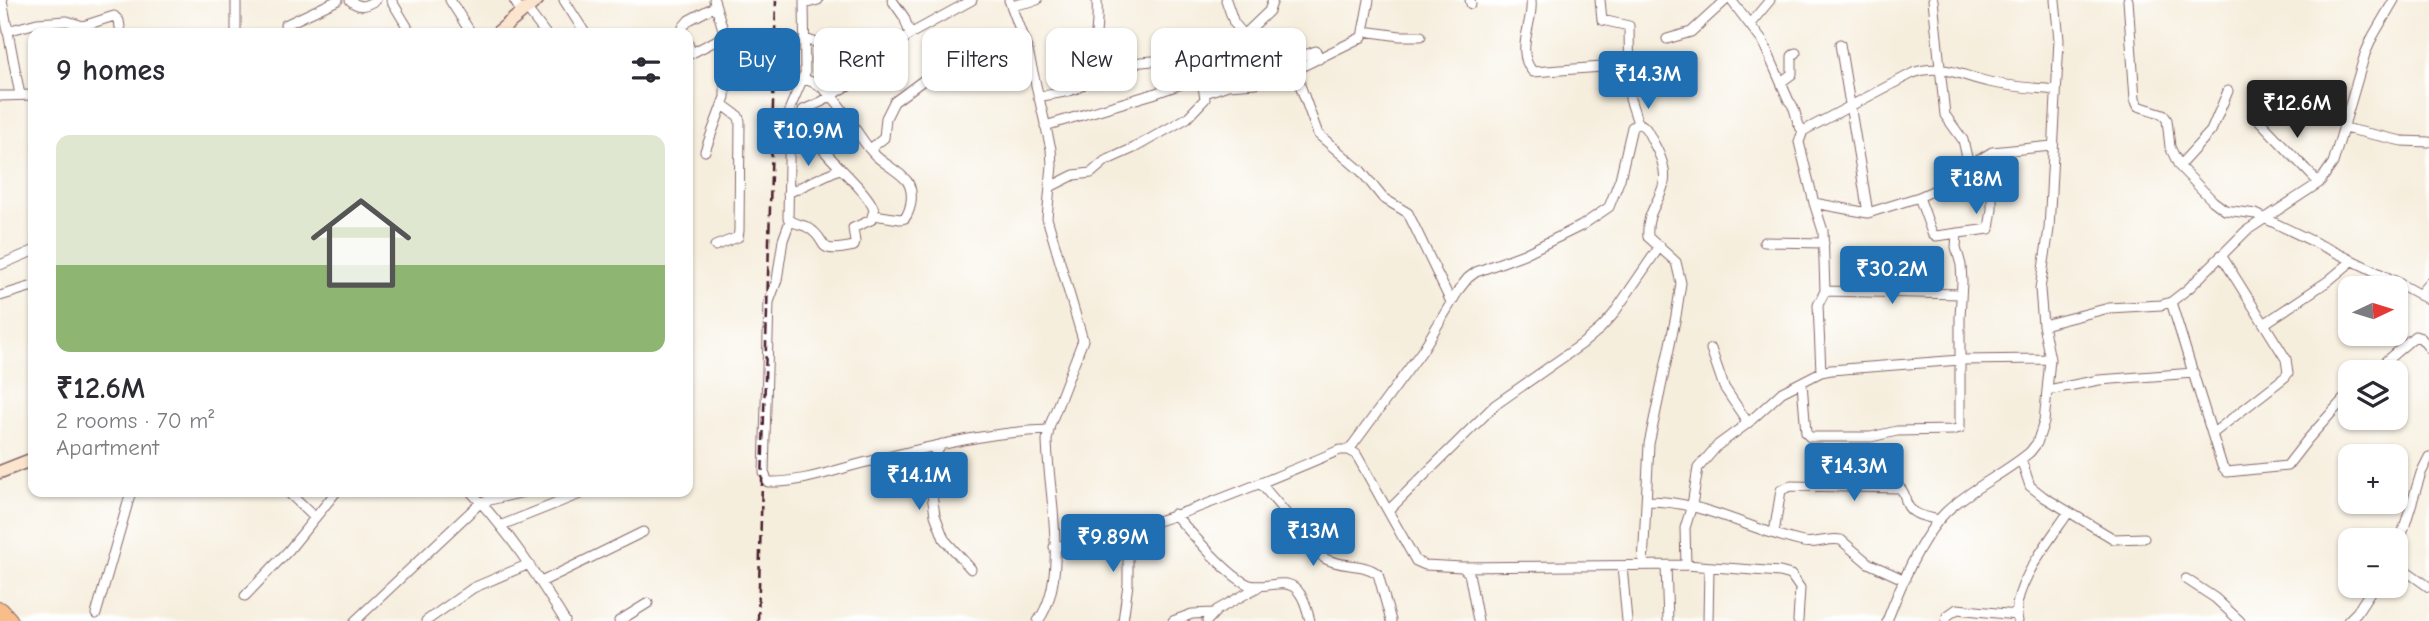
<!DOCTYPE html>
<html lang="en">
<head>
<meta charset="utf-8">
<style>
  :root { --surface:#fff; --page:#f2f2f3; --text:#2b2b33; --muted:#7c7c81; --accent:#1f6fb2 }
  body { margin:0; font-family:"Comic Neue",sans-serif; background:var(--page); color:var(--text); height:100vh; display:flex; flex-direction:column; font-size:26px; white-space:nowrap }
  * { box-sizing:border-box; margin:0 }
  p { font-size:23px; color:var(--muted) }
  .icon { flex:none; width:38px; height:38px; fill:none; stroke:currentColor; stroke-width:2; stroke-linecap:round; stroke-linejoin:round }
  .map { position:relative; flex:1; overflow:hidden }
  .details { position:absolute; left:28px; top:28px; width:665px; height:469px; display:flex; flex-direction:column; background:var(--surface); border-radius:14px; box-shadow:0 2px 5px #0004 }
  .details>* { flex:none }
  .top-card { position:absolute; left:714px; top:28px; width:665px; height:63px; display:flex; gap:14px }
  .needle { width:46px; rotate:86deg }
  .tools { position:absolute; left:2338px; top:276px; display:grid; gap:14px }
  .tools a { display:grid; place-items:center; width:70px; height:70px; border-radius:14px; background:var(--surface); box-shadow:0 2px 5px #0004; font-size:35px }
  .price { position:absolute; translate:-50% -60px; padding:0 16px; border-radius:7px; background:var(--accent); color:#fff; font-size:23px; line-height:46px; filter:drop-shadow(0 2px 4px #0008) }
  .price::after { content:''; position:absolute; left:50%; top:42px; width:21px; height:16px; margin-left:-10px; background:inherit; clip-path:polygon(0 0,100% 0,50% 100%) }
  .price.current { background:#222; color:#fff }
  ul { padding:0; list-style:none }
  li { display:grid; align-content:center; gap:14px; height:371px; padding:0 28px }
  li span { display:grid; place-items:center; height:217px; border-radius:14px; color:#555 }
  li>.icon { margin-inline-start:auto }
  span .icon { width:126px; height:126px; fill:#fffc; stroke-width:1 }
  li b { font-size:30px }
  h2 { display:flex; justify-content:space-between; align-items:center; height:84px; padding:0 28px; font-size:30px }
  .pill { padding:0 24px; border-radius:14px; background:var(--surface); box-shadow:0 2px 5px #0004; font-size:24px; line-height:63px }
  .pill.current { background:var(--accent); color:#fff }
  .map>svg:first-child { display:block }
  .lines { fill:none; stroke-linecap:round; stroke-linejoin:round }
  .street-casing { stroke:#866769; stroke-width:11 }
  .secondary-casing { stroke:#866769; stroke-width:15 }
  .highway-casing { stroke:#866769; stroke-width:20 }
  .street { stroke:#fff; stroke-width:9 }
  .secondary { stroke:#fce5cf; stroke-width:12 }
  .highway { stroke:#f8bd88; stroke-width:18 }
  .rail { stroke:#4a1f2b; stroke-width:2.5; stroke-dasharray:10 5; stroke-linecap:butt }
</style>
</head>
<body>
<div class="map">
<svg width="2429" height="621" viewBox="0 0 2429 621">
  <rect width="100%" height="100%" fill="#fff"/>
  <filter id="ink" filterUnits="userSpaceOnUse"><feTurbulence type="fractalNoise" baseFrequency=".0143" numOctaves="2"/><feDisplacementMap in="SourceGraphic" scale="14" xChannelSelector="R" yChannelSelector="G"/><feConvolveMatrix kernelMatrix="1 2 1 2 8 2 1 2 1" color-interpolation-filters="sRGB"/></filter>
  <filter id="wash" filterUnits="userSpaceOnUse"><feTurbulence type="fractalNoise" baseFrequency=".00686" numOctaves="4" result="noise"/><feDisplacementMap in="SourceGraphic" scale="28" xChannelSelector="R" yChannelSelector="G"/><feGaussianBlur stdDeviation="1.57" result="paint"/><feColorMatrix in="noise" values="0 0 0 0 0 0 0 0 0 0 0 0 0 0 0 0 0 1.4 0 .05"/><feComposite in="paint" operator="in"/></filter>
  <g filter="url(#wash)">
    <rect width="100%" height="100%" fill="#f6eedd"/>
  </g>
  <g filter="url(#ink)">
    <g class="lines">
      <g class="street-casing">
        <path id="street" d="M2,0L20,95
          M236,0V33
          M350,0C359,9 366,6 376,0
          M391,0L411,33
          M450,0L471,33
          M514,0L522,13
          M564,0L585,33
          M804,0L805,73L790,108L788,218C793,224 800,224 807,227C832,241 811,255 854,246L855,242L853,228L871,220L874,210C866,184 799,140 803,110L821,102L859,79L910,34L972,0
          M892,0L904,17L910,34
          M1009,0L1028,51L1051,149L1052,165L1047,218L1083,340L1050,425L1047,440C1048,492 1070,578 1038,621
          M1226,0L1234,23L1248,39L1268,47L1305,55L1316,51L1319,59
          M1369,0L1362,37L1303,66L1299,71L1300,85L1318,134L1361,171L1383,198L1408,213L1451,302
          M1470,0L1471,4
          M1531,0C1534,23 1514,51 1533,72L1630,65
          M1600,0L1602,20L1629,26L1630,99L1638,123
          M1731,0L1763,42L1789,101C1798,109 1794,122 1803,131
          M1933,0L1945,115L1963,140L1969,166
          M2128,0L2135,99L2138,106L2163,114L2167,120L2170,147L2179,166L2213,201L2225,210L2256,214L2393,280L2429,300
          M804,4L818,0
          M1011,6L1037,0
          M527,9L545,33
          M1750,24L1770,0
          M285,25L338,0
          M7,31L37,23L67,21L83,26L114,16L119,21L121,33
          M1364,31L1400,36H1421
          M684,33L683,27L689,20L716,6
          M1243,36L1269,11L1273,0
          M805,39L826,46L860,41
          M1667,39L1691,32L1726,0
          M688,43L691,53
          M1840,44L1868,213
          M688,55L725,36
          M1204,60L1265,71L1303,66
          M804,79C839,89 850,128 873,153C883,164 898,170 907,181C914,191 912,208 905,218L900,219L874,215
          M1781,82L1792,74V56L1796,53
          M1205,93L1228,85L1256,83L1280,72
          M0,96L33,95
          M1038,97C1050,94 1071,93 1081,86C1095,76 1098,17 1097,0
          M2255,116L2319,183
          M1045,126L1153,94L1198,78L1204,65V60L1195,57L1089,67
          M2344,128L2402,141L2429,142
          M870,149L884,138L886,118L894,102L933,73L1025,41
          M705,151L725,97V36L714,0
          M2179,166L2211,131L2228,91
          M1050,187L1074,175L1091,173L1105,161L1134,148L1187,118L1205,99L1201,74
          M788,193L839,169
          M1919,197L1932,233L1936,236L1989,229L1992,209V152
          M1814,203L1868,213L1919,197L1946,185L1969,166L1992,152L2052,146
          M790,221L783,240L777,280L769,302L764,473L768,482C800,483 832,471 863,463C925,448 985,432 1049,430
          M1764,242L1824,243
          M715,246L738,237L739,231L740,121L738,116L723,105
          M0,265L33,251
          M1825,291L1961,294
          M2419,295L2429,283
          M0,296L33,286
          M2171,302L2222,466L2227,472L2287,466L2308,439L2350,392
          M2264,324L2328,281L2352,261
          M2043,325L2109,308L2161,305L2171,302L2189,288L2246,231L2319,183L2333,163L2365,54L2373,36L2394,0
          M1711,349L1724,387L1748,423
          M1821,372L1818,305L1825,291L1823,231L1814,203L1799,142L1803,131L1913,73C1941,63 1962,76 1989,82C2011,87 2034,88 2056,90
          M2372,373L2415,336L2421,338L2429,348
          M1802,383L1806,433L1810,437H1871L1897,431L1953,430L1960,428V317L1962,282L1961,265L1956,247L1957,233
          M2048,390L2099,380L2194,373
          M2212,434L2285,377L2288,373L2286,359L2221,255
          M942,444L931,461L929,475L935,515L944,539L971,569
          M1349,450L1422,351L1460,288L1468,278L1476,272L1524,254L1581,226L1609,207L1620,179L1632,127L1638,123C1646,126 1648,132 1652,140C1659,152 1667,168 1664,183C1659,204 1646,211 1648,237L1676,262L1681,283L1676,316L1649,444L1643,565
          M2021,459L2030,486L2044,497L2114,539L2144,538
          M1261,484L1324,558C1340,568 1363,562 1378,574L1391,621
          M288,492L315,518
          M471,492C510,533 535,573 565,621
          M1646,501C1702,500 1749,530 1803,542C1816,545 1828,537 1841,540L1868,563L1905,580
          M1388,511L1495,405L1582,344L1601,328L1612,316L1660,246
          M1174,514C1190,531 1230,579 1250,585C1264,589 1282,579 1294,587C1304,595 1307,609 1310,621
          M502,525L585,492
          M1774,533L1781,490L1791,486L1900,488C1906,494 1904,497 1907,504C1912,516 1929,517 1939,520
          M1054,547C1153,530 1248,489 1340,450H1349L1356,454L1416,561L1425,565L1462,567L1469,573L1478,621
          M2396,554L2421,473L2429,457
          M1686,565L1685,528L1692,505L1698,468L1718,445L1748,423L1782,392L1821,372L1831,370L1960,360L2050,359
          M1622,566L1627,621
          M1666,566L1668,621
          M1462,567L1686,565L1780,572L1791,575L1800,588L1798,621
          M2396,567L2405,570L2429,587
          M2186,579L2215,598L2240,621
          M541,582L643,532
          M245,596L289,550L336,492
          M96,614L131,492
          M355,621L481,502L524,492
          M426,621L473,588L529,564
          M619,621L648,603
          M1123,621L1128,584V528
          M1173,621L1192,614L1213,613
          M1207,621L1217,610L1258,587
          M1708,621L1709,568
          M1887,621C1900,587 1920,538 1946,512C1971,488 2004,474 2030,452L2037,443L2044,422L2050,359L2043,325L2040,289L2049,229L2059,40L2055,0
          M1946,621L1947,616L1957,609L2016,615
          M2018,621C2008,591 2052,537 2068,513
          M2348,621L2357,612L2374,586"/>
      </g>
      <g class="secondary-casing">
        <path id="secondary" d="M497,33L537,0
          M0,472L33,459"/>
      </g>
      <g class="highway-casing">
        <path id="highway" d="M0,611L9,621"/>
      </g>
      <use href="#street" class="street"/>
      <use href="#secondary" class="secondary"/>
      <use href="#highway" class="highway"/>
      <path class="rail" d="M758,621L776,0"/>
    </g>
  </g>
</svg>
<div class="tools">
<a><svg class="needle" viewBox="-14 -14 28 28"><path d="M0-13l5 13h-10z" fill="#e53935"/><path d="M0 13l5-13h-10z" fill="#7c7c81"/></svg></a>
<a><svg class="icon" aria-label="layers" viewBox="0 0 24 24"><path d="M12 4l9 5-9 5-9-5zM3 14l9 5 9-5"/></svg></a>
<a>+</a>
<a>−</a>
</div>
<b class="price" style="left:1648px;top:111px">₹14.3M</b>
<b class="price current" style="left:2297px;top:140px">₹12.6M</b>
<b class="price" style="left:808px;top:168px">₹10.9M</b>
<b class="price" style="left:1976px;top:216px">₹18M</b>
<b class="price" style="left:1892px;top:306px">₹30.2M</b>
<b class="price" style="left:1854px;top:503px">₹14.3M</b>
<b class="price" style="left:919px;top:512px">₹14.1M</b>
<b class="price" style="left:1313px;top:568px">₹13M</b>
<b class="price" style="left:1113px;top:574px">₹9.89M</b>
<div class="top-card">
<a class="pill current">Buy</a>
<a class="pill">Rent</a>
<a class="pill">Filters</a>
<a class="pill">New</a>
<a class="pill">Apartment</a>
</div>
<section class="details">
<h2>9 homes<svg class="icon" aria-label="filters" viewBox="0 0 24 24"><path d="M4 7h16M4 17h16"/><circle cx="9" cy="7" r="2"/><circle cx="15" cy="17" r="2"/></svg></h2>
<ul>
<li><span style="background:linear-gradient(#dfe7d0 60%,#8fb573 0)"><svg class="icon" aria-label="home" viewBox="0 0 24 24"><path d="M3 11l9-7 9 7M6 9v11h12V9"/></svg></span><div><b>₹12.6M</b><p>2 rooms · 70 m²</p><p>Apartment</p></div></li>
</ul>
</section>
</div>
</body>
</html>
